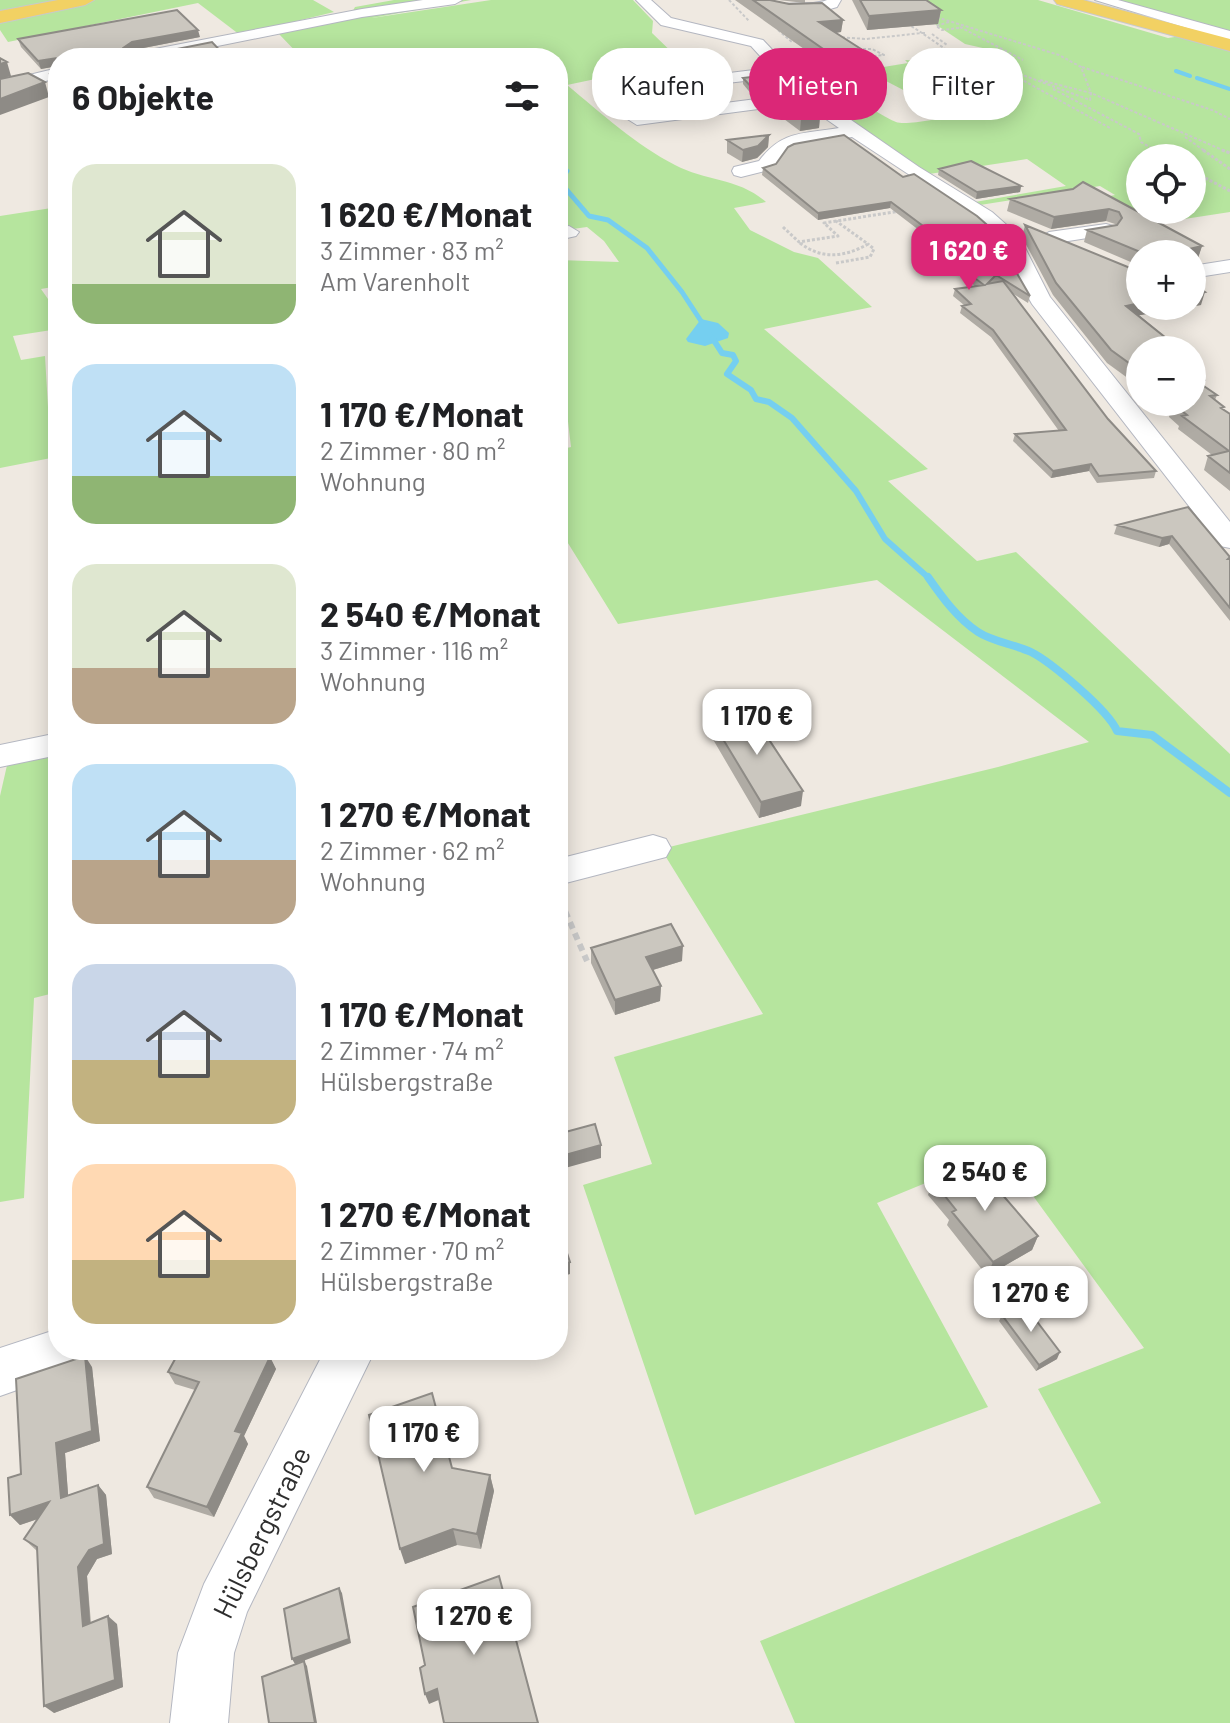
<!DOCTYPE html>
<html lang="de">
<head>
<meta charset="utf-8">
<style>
  :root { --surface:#fff; --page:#f2f2f2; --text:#202124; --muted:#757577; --accent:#db2777 }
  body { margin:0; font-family:Barlow,sans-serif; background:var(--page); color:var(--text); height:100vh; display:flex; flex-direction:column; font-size:30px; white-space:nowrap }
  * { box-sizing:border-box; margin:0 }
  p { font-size:26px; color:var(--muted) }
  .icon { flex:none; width:44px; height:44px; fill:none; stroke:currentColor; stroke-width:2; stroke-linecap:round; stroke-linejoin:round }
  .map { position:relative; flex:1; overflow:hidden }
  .drawer { position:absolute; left:48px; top:48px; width:520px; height:1312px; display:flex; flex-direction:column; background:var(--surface); border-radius:32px; box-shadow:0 4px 20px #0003 }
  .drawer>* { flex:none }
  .top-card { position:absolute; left:592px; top:48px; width:518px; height:72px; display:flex; gap:16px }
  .tools { position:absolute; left:1126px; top:144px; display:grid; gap:16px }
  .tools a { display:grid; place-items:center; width:80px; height:80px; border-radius:50%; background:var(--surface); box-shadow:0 4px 20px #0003; font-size:40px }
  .price { position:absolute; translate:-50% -68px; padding:0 18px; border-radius:16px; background:#fff; color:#222; font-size:26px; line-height:52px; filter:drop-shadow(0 2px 4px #0008) }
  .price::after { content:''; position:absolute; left:50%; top:48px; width:24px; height:18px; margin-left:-12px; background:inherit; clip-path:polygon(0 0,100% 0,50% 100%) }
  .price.selected { background:var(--accent); color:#fff }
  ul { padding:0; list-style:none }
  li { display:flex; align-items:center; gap:24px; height:200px; padding:0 24px }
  li span { display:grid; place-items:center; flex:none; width:224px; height:160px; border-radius:24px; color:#555 }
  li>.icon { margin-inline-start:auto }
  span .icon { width:96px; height:96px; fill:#fffc; stroke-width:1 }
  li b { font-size:34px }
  h2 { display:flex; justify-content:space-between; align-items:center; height:96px; padding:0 24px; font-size:34px }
  .tag { padding:0 28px; border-radius:32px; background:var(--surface); box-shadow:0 4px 20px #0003; font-size:28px; line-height:72px }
  .tag.selected { background:var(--accent); color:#fff }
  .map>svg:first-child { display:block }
  .green { fill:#b6e59e; fill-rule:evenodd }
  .water { fill:#75cff0 }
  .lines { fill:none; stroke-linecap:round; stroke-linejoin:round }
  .stream-far3 { stroke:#75cff0; stroke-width:4 }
  .stream-far2 { stroke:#75cff0; stroke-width:5 }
  .stream-far1 { stroke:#75cff0; stroke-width:6 }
  .stream { stroke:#75cff0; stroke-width:8 }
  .minor-casing { stroke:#b4b7c1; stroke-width:2 }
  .major-casing { stroke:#c9c9c9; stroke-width:2 }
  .path-far2 { stroke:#c9c9c9; stroke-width:2; stroke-dasharray:3 2; stroke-linecap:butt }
  .path-far1 { stroke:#c9c9c9; stroke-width:3; stroke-dasharray:3 2; stroke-linecap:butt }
  .path { stroke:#c9c9c9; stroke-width:6; stroke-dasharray:7 5; stroke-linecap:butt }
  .minor { fill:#fff; fill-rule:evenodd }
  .major { fill:#f2d163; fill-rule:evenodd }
  .wall { fill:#afaba4 }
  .shaded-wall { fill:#8e8b86 }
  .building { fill:#cbc7bf; stroke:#8e8b86; stroke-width:2 }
  .labels { text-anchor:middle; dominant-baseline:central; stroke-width:6; stroke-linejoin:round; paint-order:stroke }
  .near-street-label { font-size:28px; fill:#2e2e2e; stroke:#fff }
</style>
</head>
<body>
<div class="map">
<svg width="1230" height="1723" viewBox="0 0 1230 1723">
  <rect width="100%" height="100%" fill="#efe9e1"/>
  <path class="green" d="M0,0H313L334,12L240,35L198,3L8,42L0,30Z
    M394,0H471L372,18L491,0H633L653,21L652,33L681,61L567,85C601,113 636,145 675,165C705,181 739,178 766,202L734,208L750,230L794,252L818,258L872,307L764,329L928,469L888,481L977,561L1016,552L1230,754V1723H795L760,1641L1101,1503L1038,1389L1144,1348L1001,1152L877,1203L988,1407L695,1515L583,1185L652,1164L614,1057L763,1014L661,849L998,767L1089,742L877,580L618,624L558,527V450L571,447L567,413L558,404V260L619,262L604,241L587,227L558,231V58H302L279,34L283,30L350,16L355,7Z
    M920,0H1038L1168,38L1181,36L1230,51V212L1139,226L1105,197L1115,195L1100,186L980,205L975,202L1066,186L1027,159L929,174L819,101C855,86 868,111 896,122C906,126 940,118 953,116L865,70L908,63L905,60L923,61L996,51L965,44L920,14ZM1140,158H1192V210H1140Z
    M1107,0H1230V35Z
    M58,207V286L41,289L55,309H58V329L13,336L21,360L45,356L51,458L0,468V216Z
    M58,750V992L34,998L24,1198L0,1202V796L8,761Z"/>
  <path class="water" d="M701,319L718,323L729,333L728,338L705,346L688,342L686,339Z"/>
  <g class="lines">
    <path class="stream-far3" d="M1176,71L1190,76
      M1197,78L1230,89"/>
    <path class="stream-far2" d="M558,163L567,171L560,182L589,216L608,220L647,248L682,292L714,341"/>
    <path class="stream-far1" d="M713,339L722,353L733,355L736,361L727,374L751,390L756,399L769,402L792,418L856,491L885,539L930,579"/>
    <path class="stream" d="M928,577C942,597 957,618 978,632C993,642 1014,644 1031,652C1051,662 1109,711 1117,731L1152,735L1230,793"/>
    <g class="minor-casing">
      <path id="minor" d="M423,0H462L455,4L362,17L158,58H126L134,53L362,9Z
        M636,0H651L671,18L763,40L815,95L919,167L992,212L1019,236L1050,297L1230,522V548L1220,546L1032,304L1008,261L1002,242L978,220L852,137L793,147L785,151L773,169L741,177L734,175L732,171L734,167L759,161C782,130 803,134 839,128L803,103L637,125L605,105L602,101L605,97H617L640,114L795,94L779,77L684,88L697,100L694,104H682L662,85L664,81L771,68L751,46L661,25Z
        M827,0H841L837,7C818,13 789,20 772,7C784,0 810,7 827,0Z
        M1095,0H1118L1230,31V41Z
        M58,68V78L0,92V82Z
        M1106,224L1113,226L1116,230L1113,234L1049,244L1039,238L1049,232Z
        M569,226L579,232L576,236L558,240V228Z
        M1230,260V272L1192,278V266Z
        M58,733V755L0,767V745Z
        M653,835L666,839L671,848L666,857L558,885V859Z
        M58,1329V1350H89L82,1367L0,1396V1348Z
        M325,1350H375L247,1612L234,1653L228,1723H170L178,1653L204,1584Z"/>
    </g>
    <g class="major-casing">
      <path id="major" d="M58,0H94L85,5L0,23V11Z
        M1054,0H1083L1230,39V51L1057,4Z"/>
    </g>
    <path class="path-far2" d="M729,0L749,21
      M949,22L936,26L942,30L959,28
      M960,27L1023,60
      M778,30L792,42L795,41
      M925,33H922L951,53L974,57L1090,100L1091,93L1081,67L1059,55L936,17
      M932,34L947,45
      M837,37L866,39L922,33L911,26
      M858,49H872L884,55L866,57
      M922,52L945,50
      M1082,67L1212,110L1230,119
      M809,69L829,66
      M1015,76L1110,128
      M1040,80L1091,93L1227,152
      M1053,89L1139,134L1141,142L1158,152
      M1185,137L1206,152"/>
    <path class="path-far1" d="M1154,150L1169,158
      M1203,150L1230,169
      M1222,150L1230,153
      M1192,171L1230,191
      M783,227L799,242L838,236L824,223L900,211
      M800,243C822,260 845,257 868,244L836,221
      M836,263L870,257L874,249L868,244"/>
    <path class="path" d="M558,903L562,904L587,961"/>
    <use href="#minor" class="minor"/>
    <use href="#major" class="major"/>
  </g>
  <path class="wall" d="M735,0H770L843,20L841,32L836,33L872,56L871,69L838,73Z
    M778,0H805V3Z
    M852,0H926L941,10L938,24L867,30Z
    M200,37L133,50L130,52L41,69L21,47L18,39Z
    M58,72V88L53,82L50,74Z
    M743,78L788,85V91L753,96L743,84Z
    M773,99L820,116L819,128L800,131L772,110Z
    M769,135L768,147L757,158L742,162L727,153V140Z
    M788,147L1007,256L1030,296L1028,303L1012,293L1108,419L1156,471L1154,478L1097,483L1089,471L1051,478L1013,441L1015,434L1059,431L991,337L960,313L962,306L964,305L953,296L955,289L975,286L955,271L956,264L962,263L890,208L818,220L762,175L763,168L776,164Z
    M939,169L1021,186L1020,192L976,199L938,175Z
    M1083,182L1202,246L1198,258L1192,260V254H1140V266L1084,242L1087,230L1116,225L1115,224L1106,221L1051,229L1007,211L1010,199L1073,189Z
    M1025,225L1140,306L1192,266L1197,285H1195L1201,305L1139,315L1171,342L1169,350H1140V387L1107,363L1053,295L1022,237Z
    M1203,385L1217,395L1215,400L1223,409L1230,414V491L1204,470L1208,456L1212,455L1178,429L1179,426L1169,417L1170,412L1158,403V402H1192Z
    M1188,507L1230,557V621L1169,544L1159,547L1114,534L1117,525Z
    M712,721L801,806L759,818L711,736Z
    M591,948L682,961L653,970L661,986L660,1001L615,1015L591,963Z
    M933,1181L988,1188L1038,1236L1032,1250L987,1276L947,1225L949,1220L928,1195Z
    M1002,1315L1057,1359L1036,1371L999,1321Z
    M270,1357L276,1369L244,1436L248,1444L214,1517L154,1498L147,1487L195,1390L175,1384L168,1372Z
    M92,1367L100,1441L65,1453L68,1495L98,1485L106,1495L112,1554L97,1559L87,1576L91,1623L117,1624L123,1687L54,1713L37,1551L24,1539L38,1519L20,1525L10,1515Z
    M452,1468L490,1475L494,1491L481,1549L457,1545L405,1564Z"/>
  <path class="shaded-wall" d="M941,10L938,24L867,30L869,16Z
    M843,20L841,32L818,35L819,22Z
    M198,30L200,37L133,50L124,55L122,52L123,48L132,42Z
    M872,56L871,69L838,73L839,60Z
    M58,58V66L41,69L38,61Z
    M7,62L11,76L0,79V64Z
    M45,82L49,97L0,115V99Z
    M788,85V91L753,96L754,90Z
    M820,116L819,128L800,131L801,119Z
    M769,135L768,147L757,158L742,162L743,150Z
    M1021,186L1020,192L976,199L977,192Z
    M891,202L890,208L818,220V213Z
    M1109,209L1106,221L1051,229L1054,217Z
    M1202,246L1198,258L1192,260V254H1172Z
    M1201,272L1197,285L1192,286V274Z
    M1205,292L1201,305L1123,318L1126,306L1140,303V306H1192V295Z
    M1171,342L1169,350H1154L1155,345Z
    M1091,464L1089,471L1051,478L1053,471Z
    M1172,536L1169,544L1159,547L1162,538Z
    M803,791L801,806L759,818L761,802Z
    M683,946L682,961L646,972V957Z
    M661,986L660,1001L615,1015V1000Z
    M601,1145V1158L558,1170V1157Z
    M1038,1236L1032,1250L987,1276L993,1262Z
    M570,1262V1274L558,1278V1266Z
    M563,1288V1300L558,1302V1290Z
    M1060,1352L1057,1359L1036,1371L1039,1365Z
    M85,1356L92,1367L100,1441L65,1453L69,1507L61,1498L56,1443Z
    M270,1357L276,1369L244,1436L248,1444L214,1517L207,1507L235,1431Z
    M490,1475L494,1491L481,1549L477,1534Z
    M98,1485L106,1495L112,1554L97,1559L87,1576L91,1634L83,1626L78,1567Z
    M49,1502L58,1512L20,1525L10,1515Z
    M453,1529L457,1545L405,1564L400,1549Z
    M339,1588L342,1593L351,1643L295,1664L292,1659Z
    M108,1616L117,1624L123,1687L54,1713L44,1706Z
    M304,1661L307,1666L317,1723H315Z
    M437,1689L441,1699L429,1704L425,1694Z"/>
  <path class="building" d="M753,0H770L789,4L822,3L843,20L819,22L872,56L839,60Z
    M860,0H926L941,10L869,16Z
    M177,10L198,30L132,42L123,48L122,52L157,53L212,42L227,58H58V66V58L38,61L18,39Z
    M0,58L7,62L0,64Z
    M58,72V83L50,74Z
    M28,73L45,82L0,99V79Z
    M778,74L788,85L754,90L743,78Z
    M802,95L820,116L801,119L773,99Z
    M769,135L758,146L743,150L727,140Z
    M844,135L903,177L914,174L977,216L1001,237L1007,256L1030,296L996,275L987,284L1003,281L1108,419L1156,471L1099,476L1091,464L1053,471L1015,434L1066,430L993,330L962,306L971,304L955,289L984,285L956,264L970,261L891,202L818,213L763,168L776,164L788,147L794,144Z
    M971,161L1021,186L977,192L939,169Z
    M1083,182L1202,246L1172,253L1174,254H1145L1087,230L1117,225L1122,218L1119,212L1109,209L1054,217L1010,199L1073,189Z
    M1025,225L1140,272V303L1126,306L1171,342L1155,345L1162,350H1140V371L1111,350L1056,283Z
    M1192,266L1201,272L1192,274Z
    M1192,283L1205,292L1192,295Z
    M1192,372L1204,380L1198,382L1217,395L1210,396L1224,407L1221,408L1230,414V473L1208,456L1229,451L1182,416L1187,415L1173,404L1180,403L1179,402H1192Z
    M1188,507L1230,557L1228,559H1230V608L1172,536L1162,538L1117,525Z
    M750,711L803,791L761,802L712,721Z
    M671,924L683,946L646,957L661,986L615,1000L591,948Z
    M595,1124L601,1145L558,1157V1134Z
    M967,1163L988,1188L994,1185L1038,1236L993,1262L952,1212L956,1210L933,1181Z
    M558,1226L570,1262L558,1266Z
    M558,1274L563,1288L558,1290Z
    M1023,1303L1060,1352L1039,1365L1002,1315Z
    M180,1350H249L270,1357L235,1431L242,1433L207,1507L147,1487L199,1382L168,1372Z
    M85,1356L92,1431L56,1443L61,1498L98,1485L104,1544L89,1550L78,1567L83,1626L108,1616L115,1680L44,1706L37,1547L24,1539L49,1502L10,1515L8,1478L21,1474L16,1379Z
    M432,1393L452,1468L490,1475L477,1534L453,1529L400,1549L369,1415Z
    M499,1576L538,1723H444L437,1689L425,1694L420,1668L425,1665L413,1607Z
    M339,1588L349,1639L292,1659L284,1609Z
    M304,1661L315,1723H269L262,1677Z"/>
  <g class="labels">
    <g class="near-street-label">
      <text transform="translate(261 1532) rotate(-64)">Hülsbergstraße</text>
    </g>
  </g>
</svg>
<div class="tools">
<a><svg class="icon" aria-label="locate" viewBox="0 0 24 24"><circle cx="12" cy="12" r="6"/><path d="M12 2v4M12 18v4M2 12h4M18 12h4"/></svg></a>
<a>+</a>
<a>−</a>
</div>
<b class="price selected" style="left:969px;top:292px">1 620 €</b>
<b class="price" style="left:757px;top:757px">1 170 €</b>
<b class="price" style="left:985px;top:1213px">2 540 €</b>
<b class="price" style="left:1031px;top:1334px">1 270 €</b>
<b class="price" style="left:424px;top:1474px">1 170 €</b>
<b class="price" style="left:474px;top:1657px">1 270 €</b>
<div class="top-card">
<a class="tag">Kaufen</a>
<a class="tag selected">Mieten</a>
<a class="tag">Filter</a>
</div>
<section class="drawer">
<h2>6 Objekte<svg class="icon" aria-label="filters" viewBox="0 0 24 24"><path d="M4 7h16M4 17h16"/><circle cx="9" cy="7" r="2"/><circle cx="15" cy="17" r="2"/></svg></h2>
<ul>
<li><span style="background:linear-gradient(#dfe7d0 75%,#8fb573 0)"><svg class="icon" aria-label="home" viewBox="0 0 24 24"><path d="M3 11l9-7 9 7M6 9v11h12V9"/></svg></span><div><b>1 620 €/Monat</b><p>3 Zimmer · 83 m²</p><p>Am Varenholt</p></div></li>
<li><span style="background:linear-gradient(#bfe0f5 70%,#8fb573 0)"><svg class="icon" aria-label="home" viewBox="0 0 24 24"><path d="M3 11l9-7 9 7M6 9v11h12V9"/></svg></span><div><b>1 170 €/Monat</b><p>2 Zimmer · 80 m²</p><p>Wohnung</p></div></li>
<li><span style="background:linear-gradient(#dfe7d0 65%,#b9a48a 0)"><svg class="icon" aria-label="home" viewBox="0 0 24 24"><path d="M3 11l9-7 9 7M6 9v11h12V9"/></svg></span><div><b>2 540 €/Monat</b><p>3 Zimmer · 116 m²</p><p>Wohnung</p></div></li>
<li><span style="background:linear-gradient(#bfe0f5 60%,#b9a48a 0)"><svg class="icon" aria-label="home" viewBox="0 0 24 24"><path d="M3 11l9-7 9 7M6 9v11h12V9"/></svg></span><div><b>1 270 €/Monat</b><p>2 Zimmer · 62 m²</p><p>Wohnung</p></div></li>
<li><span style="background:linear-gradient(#c9d6e8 60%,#c2b280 0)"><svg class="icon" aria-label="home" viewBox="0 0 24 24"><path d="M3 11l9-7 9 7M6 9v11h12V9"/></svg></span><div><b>1 170 €/Monat</b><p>2 Zimmer · 74 m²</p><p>Hülsbergstraße</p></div></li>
<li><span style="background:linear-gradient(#ffd9b3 60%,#c2b280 0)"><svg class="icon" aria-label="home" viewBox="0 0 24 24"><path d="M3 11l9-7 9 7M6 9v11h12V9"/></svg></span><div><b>1 270 €/Monat</b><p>2 Zimmer · 70 m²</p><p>Hülsbergstraße</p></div></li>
</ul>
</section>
</div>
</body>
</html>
